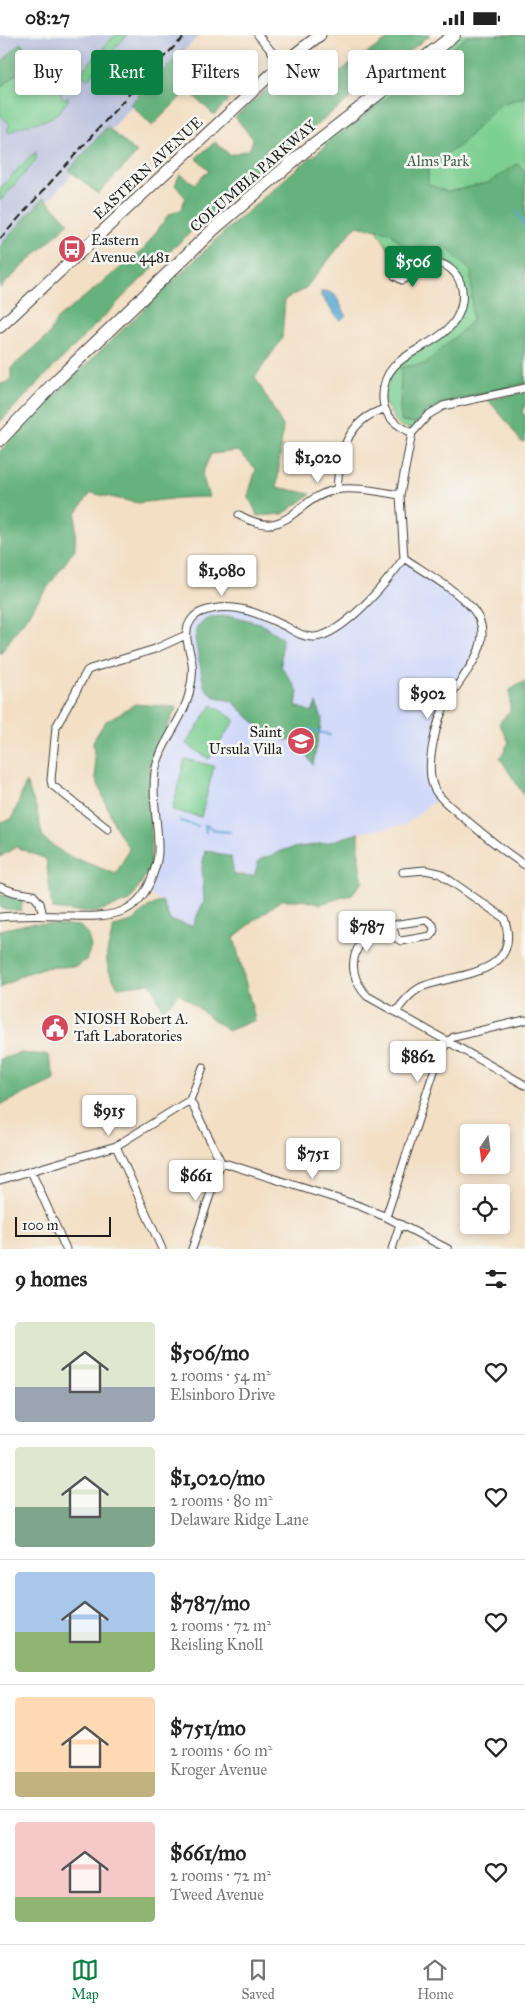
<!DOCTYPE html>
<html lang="en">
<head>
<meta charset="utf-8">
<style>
  :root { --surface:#fff; --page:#f6f6f6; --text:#222; --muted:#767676; --line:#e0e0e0; --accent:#0b8043 }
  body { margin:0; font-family:"IM FELL Great Primer",serif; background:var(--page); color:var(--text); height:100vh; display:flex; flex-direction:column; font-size:19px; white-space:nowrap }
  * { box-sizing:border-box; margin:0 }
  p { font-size:16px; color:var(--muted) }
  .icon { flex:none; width:28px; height:28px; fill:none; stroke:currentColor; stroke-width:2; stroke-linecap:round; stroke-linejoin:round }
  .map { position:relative; height:1214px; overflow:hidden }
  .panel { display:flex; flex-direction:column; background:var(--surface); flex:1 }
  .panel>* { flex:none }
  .banner { position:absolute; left:15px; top:15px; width:495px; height:45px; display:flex; gap:10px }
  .needle { width:32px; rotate:193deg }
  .fabs { position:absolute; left:460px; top:1089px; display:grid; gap:10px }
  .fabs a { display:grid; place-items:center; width:50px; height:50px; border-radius:5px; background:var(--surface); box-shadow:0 2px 8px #0003; font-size:25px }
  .scale { position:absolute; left:15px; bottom:12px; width:96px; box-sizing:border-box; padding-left:5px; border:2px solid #1c1c1c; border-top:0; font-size:14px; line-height:18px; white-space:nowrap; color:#1c1c1c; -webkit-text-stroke:4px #f6f6f2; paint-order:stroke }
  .price { position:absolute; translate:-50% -42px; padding:0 11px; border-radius:5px; background:#fff; color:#222; font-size:16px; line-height:32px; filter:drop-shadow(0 1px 2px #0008) }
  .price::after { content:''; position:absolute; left:50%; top:30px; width:15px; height:11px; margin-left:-8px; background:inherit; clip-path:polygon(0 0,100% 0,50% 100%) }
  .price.active { background:var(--accent); color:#fff }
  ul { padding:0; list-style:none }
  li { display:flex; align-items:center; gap:15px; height:125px; padding:0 15px }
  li+li { border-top:1px solid var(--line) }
  li span { display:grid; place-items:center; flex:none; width:140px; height:100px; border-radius:5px; color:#555 }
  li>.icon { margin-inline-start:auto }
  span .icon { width:60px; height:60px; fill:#fffc; stroke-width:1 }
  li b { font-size:21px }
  h2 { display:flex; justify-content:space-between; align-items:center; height:60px; padding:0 15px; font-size:21px }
  .tag { padding:0 18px; border-radius:5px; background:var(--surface); box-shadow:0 2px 8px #0003; font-size:18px; line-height:45px }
  .tag.active { background:var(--accent); color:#fff }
  .status { display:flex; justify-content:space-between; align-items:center; height:35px; padding:0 25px; background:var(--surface); direction:ltr }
  .status svg { height:14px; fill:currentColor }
  .menu { display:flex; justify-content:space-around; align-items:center; height:70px; border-top:1px solid var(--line); background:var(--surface); font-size:14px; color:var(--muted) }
  .menu a { display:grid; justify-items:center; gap:2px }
  .menu .active { color:var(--accent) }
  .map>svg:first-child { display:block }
  .built { fill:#d1d9f9 }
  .industrial { fill:#bbc3de }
  .green { fill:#7ccf91; stroke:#4c7656 }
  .forest { fill:#65b27b; stroke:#40674c }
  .water { fill:#59a8d3; stroke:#3a6278 }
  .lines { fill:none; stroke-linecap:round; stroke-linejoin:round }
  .stream { stroke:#59a8d3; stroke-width:2 }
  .minor-casing { stroke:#3c3935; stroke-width:9 }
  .primary-casing { stroke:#3c3935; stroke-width:13 }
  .motorway-casing { stroke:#3c3935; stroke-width:14 }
  .minor { stroke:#fff; stroke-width:7 }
  .primary { stroke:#fff; stroke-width:11 }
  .motorway { stroke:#fff; stroke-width:12 }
  .rail { stroke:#1c1c1c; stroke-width:2; stroke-dasharray:8 4; stroke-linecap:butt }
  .labels { text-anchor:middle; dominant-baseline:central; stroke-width:5; stroke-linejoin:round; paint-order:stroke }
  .park-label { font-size:15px; fill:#3e5b45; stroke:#f6f6f2 }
  .street-label { font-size:15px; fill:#1c1c1c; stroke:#f6f6f2 }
  .poi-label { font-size:15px; fill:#1c1c1c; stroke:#f6f6f2; text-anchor:start }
</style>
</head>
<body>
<div class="status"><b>08:27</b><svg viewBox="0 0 49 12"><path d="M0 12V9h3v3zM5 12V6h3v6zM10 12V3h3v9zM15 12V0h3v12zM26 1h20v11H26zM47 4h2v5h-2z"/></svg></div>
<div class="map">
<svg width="525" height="1214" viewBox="0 0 525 1214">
  <rect width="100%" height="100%" fill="#f6f6f2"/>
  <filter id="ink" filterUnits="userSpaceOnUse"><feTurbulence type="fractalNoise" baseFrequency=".02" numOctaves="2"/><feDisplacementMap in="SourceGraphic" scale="10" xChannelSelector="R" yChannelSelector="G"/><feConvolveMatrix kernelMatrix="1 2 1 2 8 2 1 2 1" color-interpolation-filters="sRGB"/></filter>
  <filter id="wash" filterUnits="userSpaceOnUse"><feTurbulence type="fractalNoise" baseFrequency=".0096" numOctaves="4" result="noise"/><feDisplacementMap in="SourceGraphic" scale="20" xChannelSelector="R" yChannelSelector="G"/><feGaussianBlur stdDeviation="1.12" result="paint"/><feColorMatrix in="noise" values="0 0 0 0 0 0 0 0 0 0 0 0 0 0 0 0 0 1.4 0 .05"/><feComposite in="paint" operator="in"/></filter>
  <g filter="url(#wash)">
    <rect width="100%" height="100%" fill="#f3dfc4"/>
    <path class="built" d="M404,523L468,567L479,584L481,608L448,664L436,698L433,747L440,761L405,790L359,798L326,808L287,814L254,841L202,833L204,866L192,891L170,885L162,866L146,857L155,835V737L190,655L187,594L201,577L238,573L311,602L345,586Z"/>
    <path class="industrial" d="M0,0H200L155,45L0,221Z"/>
    <path class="green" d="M115,0H127L88,44L77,36L79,35L81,37L99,18L103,22L107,17L103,13Z
      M454,0H525V353L443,371L414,395L398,390L383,365L392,334L449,293L463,260L453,236L424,226L401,235L322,103Z
      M36,28L43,35C42,47 50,55 61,58L63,64L68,62V65C50,94 33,82 9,98L7,95L10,90L0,80V53L20,36L31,33Z
      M36,117V124L32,130L0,166V154L28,123Z
      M212,670L235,685L209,724L186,709Z
      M185,724L214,731L201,782L172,775Z"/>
    <path class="forest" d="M394,0H430C341,70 251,140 168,218C111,273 56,330 0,387V349L8,347L11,343V333L49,300L57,284L144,214L168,180L182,174L185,162L175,150L180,139L195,149L209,135L196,123L215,107L230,120L250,114L253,104L235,82L275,47L290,52L308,42L326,46Z
      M469,0H525V62L501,69L457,113L440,121L428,131V149L448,157L488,148L517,129L525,136V348L442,368L427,375L415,388L401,386L400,375L401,332L425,329L472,286L471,236L445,211L407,214L389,197L356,191L304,255L285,264L282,304L255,342L283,391L277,452L311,459L283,479L258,481L248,461L256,434L238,416L211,419L202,439L209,462L179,463L138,468L91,458L76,478L75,514L0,619V416L65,350L221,200L295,135Z
      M20,8L25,12L21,17L26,21L29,17L33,20L31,33L20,36L0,53V29Z
      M183,16L228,66L214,80L188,55L152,91L130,69Z
      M107,92L137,118L98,159L69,135Z
      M44,162L69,188L0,253V211Z
      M525,357V369L522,378L525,380V406L521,407L508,388L488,365Z
      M232,581L260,588L282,603L281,631L298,656L296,671L312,677L316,668L322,683L313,730L296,704L284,705L256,689L233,667L213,661L204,651L195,604L197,592L209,582Z
      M525,646V762L500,723L509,707L499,688L510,676V655Z
      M135,669L177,672L150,728L151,791L150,833L130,866L93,878L52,874L46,824L16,812L0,822V787L12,784L26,747L36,772L43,803L66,820L116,839L129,814L114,789L96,744L93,706L105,687Z
      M359,798V826L363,846L351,860L320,869L302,865H281L234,902L255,985L228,996L179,958L163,976L151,948L118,952C101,926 106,920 114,892L132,887L148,872L162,866L170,885L192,891L204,866L202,833L205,815L231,822L234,840L254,841L259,825L287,814L326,808Z
      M0,859L11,863L23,864L21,876L0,873Z
      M32,888L80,891L88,900L91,912L86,925L77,931L42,933L22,940L0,953V895Z
      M20,1018L48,1020L55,1045L0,1070V1024Z"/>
    <path class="water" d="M327,256L335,260L346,280L341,285L338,284L321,261V257Z"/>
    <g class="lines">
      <path class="stream" d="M517,177L525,192
        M308,694L330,700
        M180,786L198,791
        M205,790L218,796L230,797
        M205,790L206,797"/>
    </g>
  </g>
  <g filter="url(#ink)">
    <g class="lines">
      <g class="minor-casing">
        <path id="minor" d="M258,0L282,29
          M404,226L413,231L410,241L402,245L395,241L393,235L396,229Z
          M412,398C398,391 384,382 383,365C380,315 436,317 456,284C475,251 450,215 413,231
          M337,455C339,419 346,386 384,374
          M239,480C289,508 293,464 335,455C353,451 381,457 400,460
          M404,523C425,538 467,560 478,582C493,612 463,639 449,663C437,682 423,734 435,755C440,764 451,772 459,779C481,797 501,815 525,830
          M108,794L52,750L51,745L56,692L87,636L90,634L155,614L186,600
          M0,852L14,857L33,860L40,868L43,881
          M0,882C24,879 48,881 72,881C108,882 138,882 152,842C155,834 158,826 158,817C159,790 151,763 155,737C160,707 185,684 190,654C192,646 193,636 192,628C190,613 181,598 192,584C197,577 204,576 212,574C239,568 264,581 287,592C295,597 305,603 315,602C344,599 388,546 404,523L400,460L412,398L428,380L443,371L525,353
          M426,885L433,890L434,895L431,901L401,906L396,903L392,890Z
          M392,890C356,897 340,932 367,961L525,1050
          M396,977C403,967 413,955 424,951C458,938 524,940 504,883L439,838L425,835L403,837
          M190,1065L221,1127L360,1171L386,1182L448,1214
          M116,1111L162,1214
          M31,1136L66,1214
          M0,1145L116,1111L190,1065L203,1032
          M386,1182L437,1027L447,1007L454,1002L525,985
          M192,1214L221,1127
          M392,1214L400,1189"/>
      </g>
      <g class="primary-casing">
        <path id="primary" d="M0,292L282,29L320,0"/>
      </g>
      <g class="motorway-casing">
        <path id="motorway" d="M0,405L56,346L215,193L305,116L454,0"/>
      </g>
      <use href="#minor" class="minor"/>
      <use href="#primary" class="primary"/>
      <use href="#motorway" class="motorway"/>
      <path class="rail" d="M0,204L148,38L186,0"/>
    </g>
  </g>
  <defs>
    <g id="bus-disc" transform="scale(1.4375)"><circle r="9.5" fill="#d1495b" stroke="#f6f6f2"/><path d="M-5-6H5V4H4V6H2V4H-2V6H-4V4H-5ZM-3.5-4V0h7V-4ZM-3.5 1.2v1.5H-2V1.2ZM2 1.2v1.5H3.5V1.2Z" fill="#fff"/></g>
    <g id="school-disc" transform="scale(1.4375)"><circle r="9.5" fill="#d1495b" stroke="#f6f6f2"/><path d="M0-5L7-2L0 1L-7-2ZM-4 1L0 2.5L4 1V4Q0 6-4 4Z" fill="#fff"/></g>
    <g id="civic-disc" transform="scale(1.4375)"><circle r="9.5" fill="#d1495b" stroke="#f6f6f2"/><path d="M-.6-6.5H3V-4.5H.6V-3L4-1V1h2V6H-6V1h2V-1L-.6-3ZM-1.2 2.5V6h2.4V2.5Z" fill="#fff"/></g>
  </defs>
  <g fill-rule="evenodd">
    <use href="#bus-disc" x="72" y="214"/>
    <use href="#school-disc" x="301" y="706"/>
    <use href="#civic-disc" x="55" y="993"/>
  </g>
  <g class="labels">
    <g class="park-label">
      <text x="438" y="126">Alms Park</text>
    </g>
    <g class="street-label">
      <text transform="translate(148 133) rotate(-43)">EASTERN AVENUE</text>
      <text transform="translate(253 141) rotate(-41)">COLUMBIA PARKWAY</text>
    </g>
    <g class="poi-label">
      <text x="91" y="205">Eastern<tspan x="91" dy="17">Avenue 4481</tspan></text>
      <text x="282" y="697" text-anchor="end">Saint<tspan x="282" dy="17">Ursula Villa</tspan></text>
      <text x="74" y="984">NIOSH Robert A.<tspan x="74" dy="17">Taft Laboratories</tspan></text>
    </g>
  </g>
</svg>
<div class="fabs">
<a><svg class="needle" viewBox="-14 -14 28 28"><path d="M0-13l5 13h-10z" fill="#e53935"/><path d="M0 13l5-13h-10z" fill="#767676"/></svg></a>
<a><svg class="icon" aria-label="locate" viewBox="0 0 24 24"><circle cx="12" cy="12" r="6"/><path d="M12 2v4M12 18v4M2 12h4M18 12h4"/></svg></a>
</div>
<div class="scale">100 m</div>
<b class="price active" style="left:413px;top:253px">$506</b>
<b class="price" style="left:318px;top:449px">$1,020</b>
<b class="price" style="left:222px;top:562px">$1,080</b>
<b class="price" style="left:428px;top:685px">$902</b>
<b class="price" style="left:367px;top:918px">$787</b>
<b class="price" style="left:418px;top:1048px">$862</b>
<b class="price" style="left:109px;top:1102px">$915</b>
<b class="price" style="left:313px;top:1145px">$751</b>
<b class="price" style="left:196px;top:1167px">$661</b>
<div class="banner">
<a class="tag">Buy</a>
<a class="tag active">Rent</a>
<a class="tag">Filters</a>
<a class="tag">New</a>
<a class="tag">Apartment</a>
</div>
</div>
<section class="panel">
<h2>9 homes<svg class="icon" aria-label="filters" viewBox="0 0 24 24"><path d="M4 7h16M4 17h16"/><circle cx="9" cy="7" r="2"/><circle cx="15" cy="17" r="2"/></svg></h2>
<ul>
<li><span style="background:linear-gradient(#dfe7d0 65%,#9aa5b1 0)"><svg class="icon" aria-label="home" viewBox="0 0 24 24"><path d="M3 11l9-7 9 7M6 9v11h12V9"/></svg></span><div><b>$506/mo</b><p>2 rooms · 54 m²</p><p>Elsinboro Drive</p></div><svg class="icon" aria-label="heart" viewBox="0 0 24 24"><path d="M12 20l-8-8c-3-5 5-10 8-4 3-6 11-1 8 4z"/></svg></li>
<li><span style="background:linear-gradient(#dfe7d0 60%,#7fa58c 0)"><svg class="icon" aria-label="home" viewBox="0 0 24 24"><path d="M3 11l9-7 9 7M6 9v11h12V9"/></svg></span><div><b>$1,020/mo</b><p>2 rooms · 80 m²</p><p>Delaware Ridge Lane</p></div><svg class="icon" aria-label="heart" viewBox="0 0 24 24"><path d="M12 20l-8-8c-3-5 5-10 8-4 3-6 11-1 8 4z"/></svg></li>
<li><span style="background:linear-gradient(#a9c7e8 60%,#8fb573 0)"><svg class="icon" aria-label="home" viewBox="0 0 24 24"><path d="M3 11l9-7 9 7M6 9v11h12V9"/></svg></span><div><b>$787/mo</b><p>2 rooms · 72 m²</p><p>Reisling Knoll</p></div><svg class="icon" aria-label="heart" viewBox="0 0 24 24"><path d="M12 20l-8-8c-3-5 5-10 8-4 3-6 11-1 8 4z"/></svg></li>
<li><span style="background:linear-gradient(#ffd9b3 75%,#c2b280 0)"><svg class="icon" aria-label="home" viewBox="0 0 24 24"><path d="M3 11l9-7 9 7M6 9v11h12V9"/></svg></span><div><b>$751/mo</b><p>2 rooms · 60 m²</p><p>Kroger Avenue</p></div><svg class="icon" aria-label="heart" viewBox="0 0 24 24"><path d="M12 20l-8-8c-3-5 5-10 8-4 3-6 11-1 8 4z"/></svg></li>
<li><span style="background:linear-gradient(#f6c9c9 75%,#8fb573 0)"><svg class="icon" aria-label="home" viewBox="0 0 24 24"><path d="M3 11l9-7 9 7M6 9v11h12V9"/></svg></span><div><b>$661/mo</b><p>2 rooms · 72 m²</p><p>Tweed Avenue</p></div><svg class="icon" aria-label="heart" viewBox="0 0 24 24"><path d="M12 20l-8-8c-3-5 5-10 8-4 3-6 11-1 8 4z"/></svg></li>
</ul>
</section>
<nav class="menu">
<a class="active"><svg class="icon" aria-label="map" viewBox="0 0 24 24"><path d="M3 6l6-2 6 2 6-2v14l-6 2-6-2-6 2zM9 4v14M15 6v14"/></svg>Map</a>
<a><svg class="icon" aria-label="saved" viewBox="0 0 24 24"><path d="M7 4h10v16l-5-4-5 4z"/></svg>Saved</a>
<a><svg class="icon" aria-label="home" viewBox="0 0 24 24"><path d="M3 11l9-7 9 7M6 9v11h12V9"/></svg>Home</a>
</nav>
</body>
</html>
